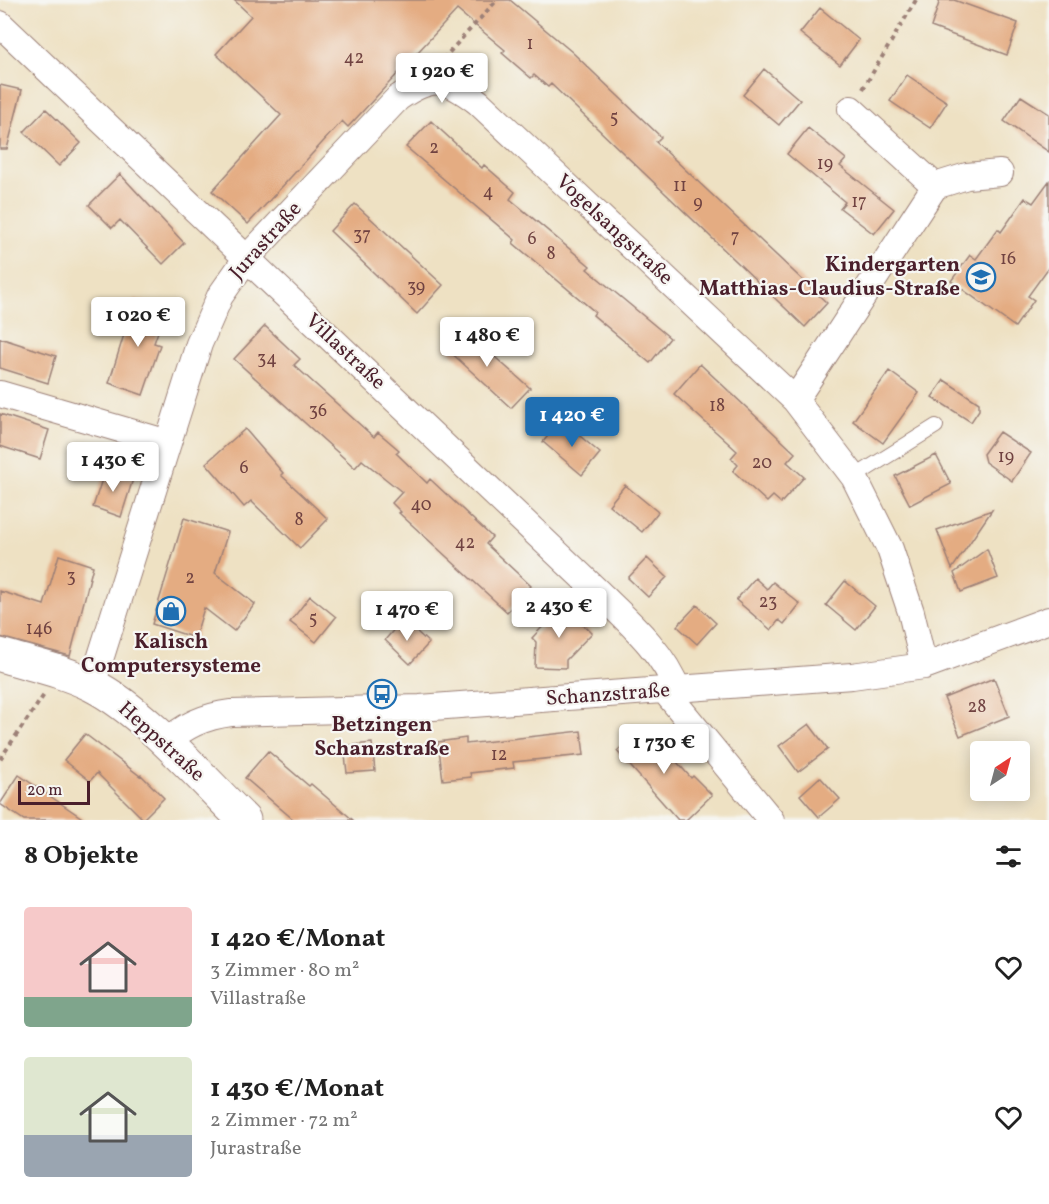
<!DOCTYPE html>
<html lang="de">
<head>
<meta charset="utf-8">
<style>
  :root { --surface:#fff; --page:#f2f2f2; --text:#222; --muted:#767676; --accent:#1f6fb2 }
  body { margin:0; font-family:Vollkorn,serif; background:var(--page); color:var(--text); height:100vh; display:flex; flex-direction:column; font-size:22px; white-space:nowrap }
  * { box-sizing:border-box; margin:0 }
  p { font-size:20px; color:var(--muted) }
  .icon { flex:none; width:33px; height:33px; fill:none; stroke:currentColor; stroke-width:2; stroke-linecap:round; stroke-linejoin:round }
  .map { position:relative; height:820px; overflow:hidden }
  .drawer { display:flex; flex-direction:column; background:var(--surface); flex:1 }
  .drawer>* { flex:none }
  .needle { width:39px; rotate:36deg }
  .tools { position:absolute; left:970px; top:741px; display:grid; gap:12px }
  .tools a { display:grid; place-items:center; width:60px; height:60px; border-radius:6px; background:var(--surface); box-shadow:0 3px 15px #0003; font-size:30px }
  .scale { position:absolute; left:18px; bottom:15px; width:72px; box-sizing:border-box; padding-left:6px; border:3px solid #4a1f2b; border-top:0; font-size:16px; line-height:21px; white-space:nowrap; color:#4a1f2b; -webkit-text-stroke:4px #f6f6f2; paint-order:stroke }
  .price { position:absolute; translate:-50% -51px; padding:0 14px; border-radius:6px; background:#fff; color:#222; font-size:20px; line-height:39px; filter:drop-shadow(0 2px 3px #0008) }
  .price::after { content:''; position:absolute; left:50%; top:36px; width:18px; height:14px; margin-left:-9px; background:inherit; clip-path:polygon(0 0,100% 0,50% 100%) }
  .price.on { background:var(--accent); color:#fff }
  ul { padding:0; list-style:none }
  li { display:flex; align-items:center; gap:18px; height:150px; padding:0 24px }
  li span { display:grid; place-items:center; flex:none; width:168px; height:120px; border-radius:6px; color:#555 }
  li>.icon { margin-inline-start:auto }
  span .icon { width:72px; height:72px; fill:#fffc; stroke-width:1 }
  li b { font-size:26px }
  h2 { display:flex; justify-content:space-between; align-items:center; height:72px; padding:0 24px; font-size:26px }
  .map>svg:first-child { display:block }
  .building { fill:#e4ac82 }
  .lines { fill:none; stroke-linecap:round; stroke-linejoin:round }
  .lane-casing { stroke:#9c8077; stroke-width:16 }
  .street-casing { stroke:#9c8077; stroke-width:28 }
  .secondary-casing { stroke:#9c8077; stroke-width:35 }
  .path { stroke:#9c8077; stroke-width:4; stroke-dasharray:4.5 4.5; stroke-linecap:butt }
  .lane { stroke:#fff; stroke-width:14 }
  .street { stroke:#fff; stroke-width:26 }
  .secondary { stroke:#fff; stroke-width:33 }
  .labels { text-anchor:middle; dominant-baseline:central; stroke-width:4.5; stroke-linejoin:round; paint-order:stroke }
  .number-label { font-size:18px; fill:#704241 }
  .street-label { font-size:21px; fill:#4a1f2b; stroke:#f6f6f2 }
  .poi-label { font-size:21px; font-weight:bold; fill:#4a1f2b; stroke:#f6f6f2 }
</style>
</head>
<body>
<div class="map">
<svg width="1049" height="820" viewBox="0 0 1049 820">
  <rect width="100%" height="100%" fill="#f6f6f2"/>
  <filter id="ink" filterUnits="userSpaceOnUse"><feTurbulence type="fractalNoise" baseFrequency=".0167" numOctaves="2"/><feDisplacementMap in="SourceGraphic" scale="12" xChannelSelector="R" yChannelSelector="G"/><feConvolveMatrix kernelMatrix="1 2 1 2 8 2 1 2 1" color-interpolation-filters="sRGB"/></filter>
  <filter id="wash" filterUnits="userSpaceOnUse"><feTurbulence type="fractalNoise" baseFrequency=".008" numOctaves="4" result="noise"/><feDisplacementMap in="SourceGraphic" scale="24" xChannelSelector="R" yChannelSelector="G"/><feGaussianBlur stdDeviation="1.35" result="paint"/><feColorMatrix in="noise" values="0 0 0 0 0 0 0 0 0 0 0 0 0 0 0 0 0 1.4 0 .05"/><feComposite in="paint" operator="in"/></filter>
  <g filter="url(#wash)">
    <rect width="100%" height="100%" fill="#eee1c3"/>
    <g id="blocks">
      <path class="building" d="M234,0H510L572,52L661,137L656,142L827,303L805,327L551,84L548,87L534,75L531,78L502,53L505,50L457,10L348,127L342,121L248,224L212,191L281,115L216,54L251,16Z
        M940,0H954L1018,23L1007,55L931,27Z
        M820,8L859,40L840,65L800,33Z
        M764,69L800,100L779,125L743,95Z
        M907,75L947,102L930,128L890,101Z
        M0,85L22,90L7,149H0Z
        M1021,96L1049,114V152L1004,121Z
        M46,109L81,143L59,166L24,132Z
        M431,121L482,168L484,165L515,192L510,199L590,266L587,269L670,338L650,363L593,315L595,312L513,243L515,240L406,147Z
        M808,128L846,159L840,166L894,209L874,234L840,208L845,202L787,154Z
        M120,174L184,243L163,264L120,220L112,228L89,205Z
        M1049,181V267L1028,296L1034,300L1015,327L951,281L970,255L976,259L998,229L1001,232L1025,198L1033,203Z
        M355,204L443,285L417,314L330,231Z
        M135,299L166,309L154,343L160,345L143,395L109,383Z
        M265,326L300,359L294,365L367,431L374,437L378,432L399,450L396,453L427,483L430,479L492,537L486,544L531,586L507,612L399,513L401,512L392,503L402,492L362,460L355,468L234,359Z
        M462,328L530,388L511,408L445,347Z
        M0,338L56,356L48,383L0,368Z
        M700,364L795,453L787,462L804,477L781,503L773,496L767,502L733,471L738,465L731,458L737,451L674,394Z
        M889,371L919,393L883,443L853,421Z
        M944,380L979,403V410L971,422L932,397Z
        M0,414L49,430L40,459L0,446Z
        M561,420L600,453L582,475L543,442Z
        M245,429L283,473L281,475L328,519L300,548L251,501L244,507L206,463Z
        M999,432L1031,453L1012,481L985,462L983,454Z
        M936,455L951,484L910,505L895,476Z
        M105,470L133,479L121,517L93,507Z
        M625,485L658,512L642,532L609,505Z
        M992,510L952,569L937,530Z
        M184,518L228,532L215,573L255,604L234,631L204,608L195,638L152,624Z
        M987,549L998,578L961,592L954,573Z
        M59,555L93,566L70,656L0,637V591L44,605Z
        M647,558L667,577L648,597L628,578Z
        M755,578L767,589L773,582L800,604L784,624L779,620L771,630L736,600Z
        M845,581L875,606L856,630L826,605Z
        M310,596L336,617L316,642L290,622Z
        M563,605L592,633L566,660V668L535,667L536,642L532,638Z
        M697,605L716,623L697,644L677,626Z
        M403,619L429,643L410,664L385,640Z
        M994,678L1009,716L960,736L944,698Z
        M809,724L828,749L798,772L779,746Z
        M645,726L691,778L693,776L712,795L686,820H678L617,751Z
        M581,731L584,755L513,762L514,768L470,773L471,777L443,780L438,742L466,738V744Z
        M85,734L140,776L141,775L164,798L143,819L97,773L90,781L64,760Z
        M372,743L375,771L347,773L344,746Z
        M268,751L309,786L311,784L353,820H294L245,778Z
        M19,775L85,820H24L0,804Z
        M820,777L840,799L819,817L800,795Z"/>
    </g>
  </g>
  <g filter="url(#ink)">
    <use href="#blocks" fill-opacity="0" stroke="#9c8077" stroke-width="1.5"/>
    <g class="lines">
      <g class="lane-casing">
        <path id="lane" d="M854,477L936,426"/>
      </g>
      <g class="street-casing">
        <path id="street" d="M0,24L599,593C629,622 663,651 678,691
          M851,109L935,186
          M0,394L168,443
          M795,400L935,186L967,176L1000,173
          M92,685L199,344L220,296L246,259L398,98C433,74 445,77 478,102L795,400L854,477L890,549L911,612L924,666
          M665,691L771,820
          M166,743C184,725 207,716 231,713L420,708L852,676L924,666L1049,620"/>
      </g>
      <g class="secondary-casing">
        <path id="secondary" d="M0,655C30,664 64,671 92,685C145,712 201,778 244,820"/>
      </g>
      <path class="path" d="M443,59L497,0
        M863,89L916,0
        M0,759L44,695"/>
      <use href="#lane" class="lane"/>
      <use href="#street" class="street"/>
      <use href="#secondary" class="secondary"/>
    </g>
  </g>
  <defs>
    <g id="school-ring" transform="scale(1.5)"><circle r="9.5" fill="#f6f6f2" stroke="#1f6fb2" stroke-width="1.5"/><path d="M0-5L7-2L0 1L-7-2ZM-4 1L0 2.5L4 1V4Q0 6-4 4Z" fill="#1f6fb2"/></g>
    <g id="shop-ring" transform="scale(1.5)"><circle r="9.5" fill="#f6f6f2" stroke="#1f6fb2" stroke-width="1.5"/><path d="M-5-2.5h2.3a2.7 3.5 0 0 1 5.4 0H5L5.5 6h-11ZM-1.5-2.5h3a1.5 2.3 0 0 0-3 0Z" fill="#1f6fb2"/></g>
    <g id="bus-ring" transform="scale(1.5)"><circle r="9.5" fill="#f6f6f2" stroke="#1f6fb2" stroke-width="1.5"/><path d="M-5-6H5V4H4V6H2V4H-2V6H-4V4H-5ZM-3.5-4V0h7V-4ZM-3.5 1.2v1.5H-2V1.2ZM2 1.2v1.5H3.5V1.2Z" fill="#1f6fb2"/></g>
  </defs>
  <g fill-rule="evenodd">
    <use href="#school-ring" x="981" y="277"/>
    <use href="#shop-ring" x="171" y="611"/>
    <use href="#bus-ring" x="382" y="694"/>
  </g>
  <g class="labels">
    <g class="number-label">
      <text x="530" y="44">1</text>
      <text x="354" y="58">42</text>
      <text x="614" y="118">5</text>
      <text x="434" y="148">2</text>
      <text x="825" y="164">19</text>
      <text x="680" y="186">11</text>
      <text x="488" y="192">4</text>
      <text x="859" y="202">17</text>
      <text x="698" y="203">9</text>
      <text x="362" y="235">37</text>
      <text x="735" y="237">7</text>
      <text x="532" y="239">6</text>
      <text x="551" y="254">8</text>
      <text x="1008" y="259">16</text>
      <text x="416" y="287">39</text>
      <text x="267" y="359">34</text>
      <text x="717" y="406">18</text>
      <text x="318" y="411">36</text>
      <text x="1006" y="457">19</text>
      <text x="762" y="463">20</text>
      <text x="244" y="468">6</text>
      <text x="421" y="505">40</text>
      <text x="299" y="520">8</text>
      <text x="465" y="543">42</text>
      <text x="71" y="577">3</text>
      <text x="190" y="578">2</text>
      <text x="768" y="602">23</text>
      <text x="313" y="619">5</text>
      <text x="39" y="629">146</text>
      <text x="977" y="707">28</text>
      <text x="499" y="755">12</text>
    </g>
    <g class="street-label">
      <text transform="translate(614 230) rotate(43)">Vogelsangstraße</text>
      <text transform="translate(266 241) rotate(-48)">Jurastraße</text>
      <text transform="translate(345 352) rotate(43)">Villastraße</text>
      <text transform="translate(608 695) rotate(-4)">Schanzstraße</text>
      <text transform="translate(161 742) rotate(42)">Heppstraße</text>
    </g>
    <g class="poi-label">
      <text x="960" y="265" text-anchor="end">Kindergarten<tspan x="960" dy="24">Matthias-Claudius-Straße</tspan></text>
      <text x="171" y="642">Kalisch<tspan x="171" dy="24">Computersysteme</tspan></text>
      <text x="382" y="725">Betzingen<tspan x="382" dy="24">Schanzstraße</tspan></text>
    </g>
  </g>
</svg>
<div class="tools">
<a><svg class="needle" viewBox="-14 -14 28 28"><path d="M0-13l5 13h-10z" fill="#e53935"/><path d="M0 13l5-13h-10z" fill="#767676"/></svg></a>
</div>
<div class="scale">20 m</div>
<b class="price" style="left:442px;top:104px">1 920 €</b>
<b class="price" style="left:138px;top:348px">1 020 €</b>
<b class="price" style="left:487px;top:368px">1 480 €</b>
<b class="price on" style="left:572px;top:448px">1 420 €</b>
<b class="price" style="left:113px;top:493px">1 430 €</b>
<b class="price" style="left:559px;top:639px">2 430 €</b>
<b class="price" style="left:407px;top:642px">1 470 €</b>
<b class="price" style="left:664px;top:775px">1 730 €</b>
</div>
<section class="drawer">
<h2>8 Objekte<svg class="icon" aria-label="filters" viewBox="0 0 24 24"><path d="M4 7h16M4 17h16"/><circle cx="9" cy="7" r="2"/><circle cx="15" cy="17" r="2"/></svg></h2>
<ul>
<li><span style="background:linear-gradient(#f6c9c9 75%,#7fa58c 0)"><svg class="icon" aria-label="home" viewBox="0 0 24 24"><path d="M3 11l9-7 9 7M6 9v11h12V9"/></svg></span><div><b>1 420 €/Monat</b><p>3 Zimmer · 80 m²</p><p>Villastraße</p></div><svg class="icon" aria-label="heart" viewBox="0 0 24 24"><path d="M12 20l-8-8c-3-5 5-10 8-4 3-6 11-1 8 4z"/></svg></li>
<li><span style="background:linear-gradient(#dfe7d0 65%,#9aa5b1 0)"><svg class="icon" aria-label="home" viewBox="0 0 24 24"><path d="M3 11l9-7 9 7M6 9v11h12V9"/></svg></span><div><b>1 430 €/Monat</b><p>2 Zimmer · 72 m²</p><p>Jurastraße</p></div><svg class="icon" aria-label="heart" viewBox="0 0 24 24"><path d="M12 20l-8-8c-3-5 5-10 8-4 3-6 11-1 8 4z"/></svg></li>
</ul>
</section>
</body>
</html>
